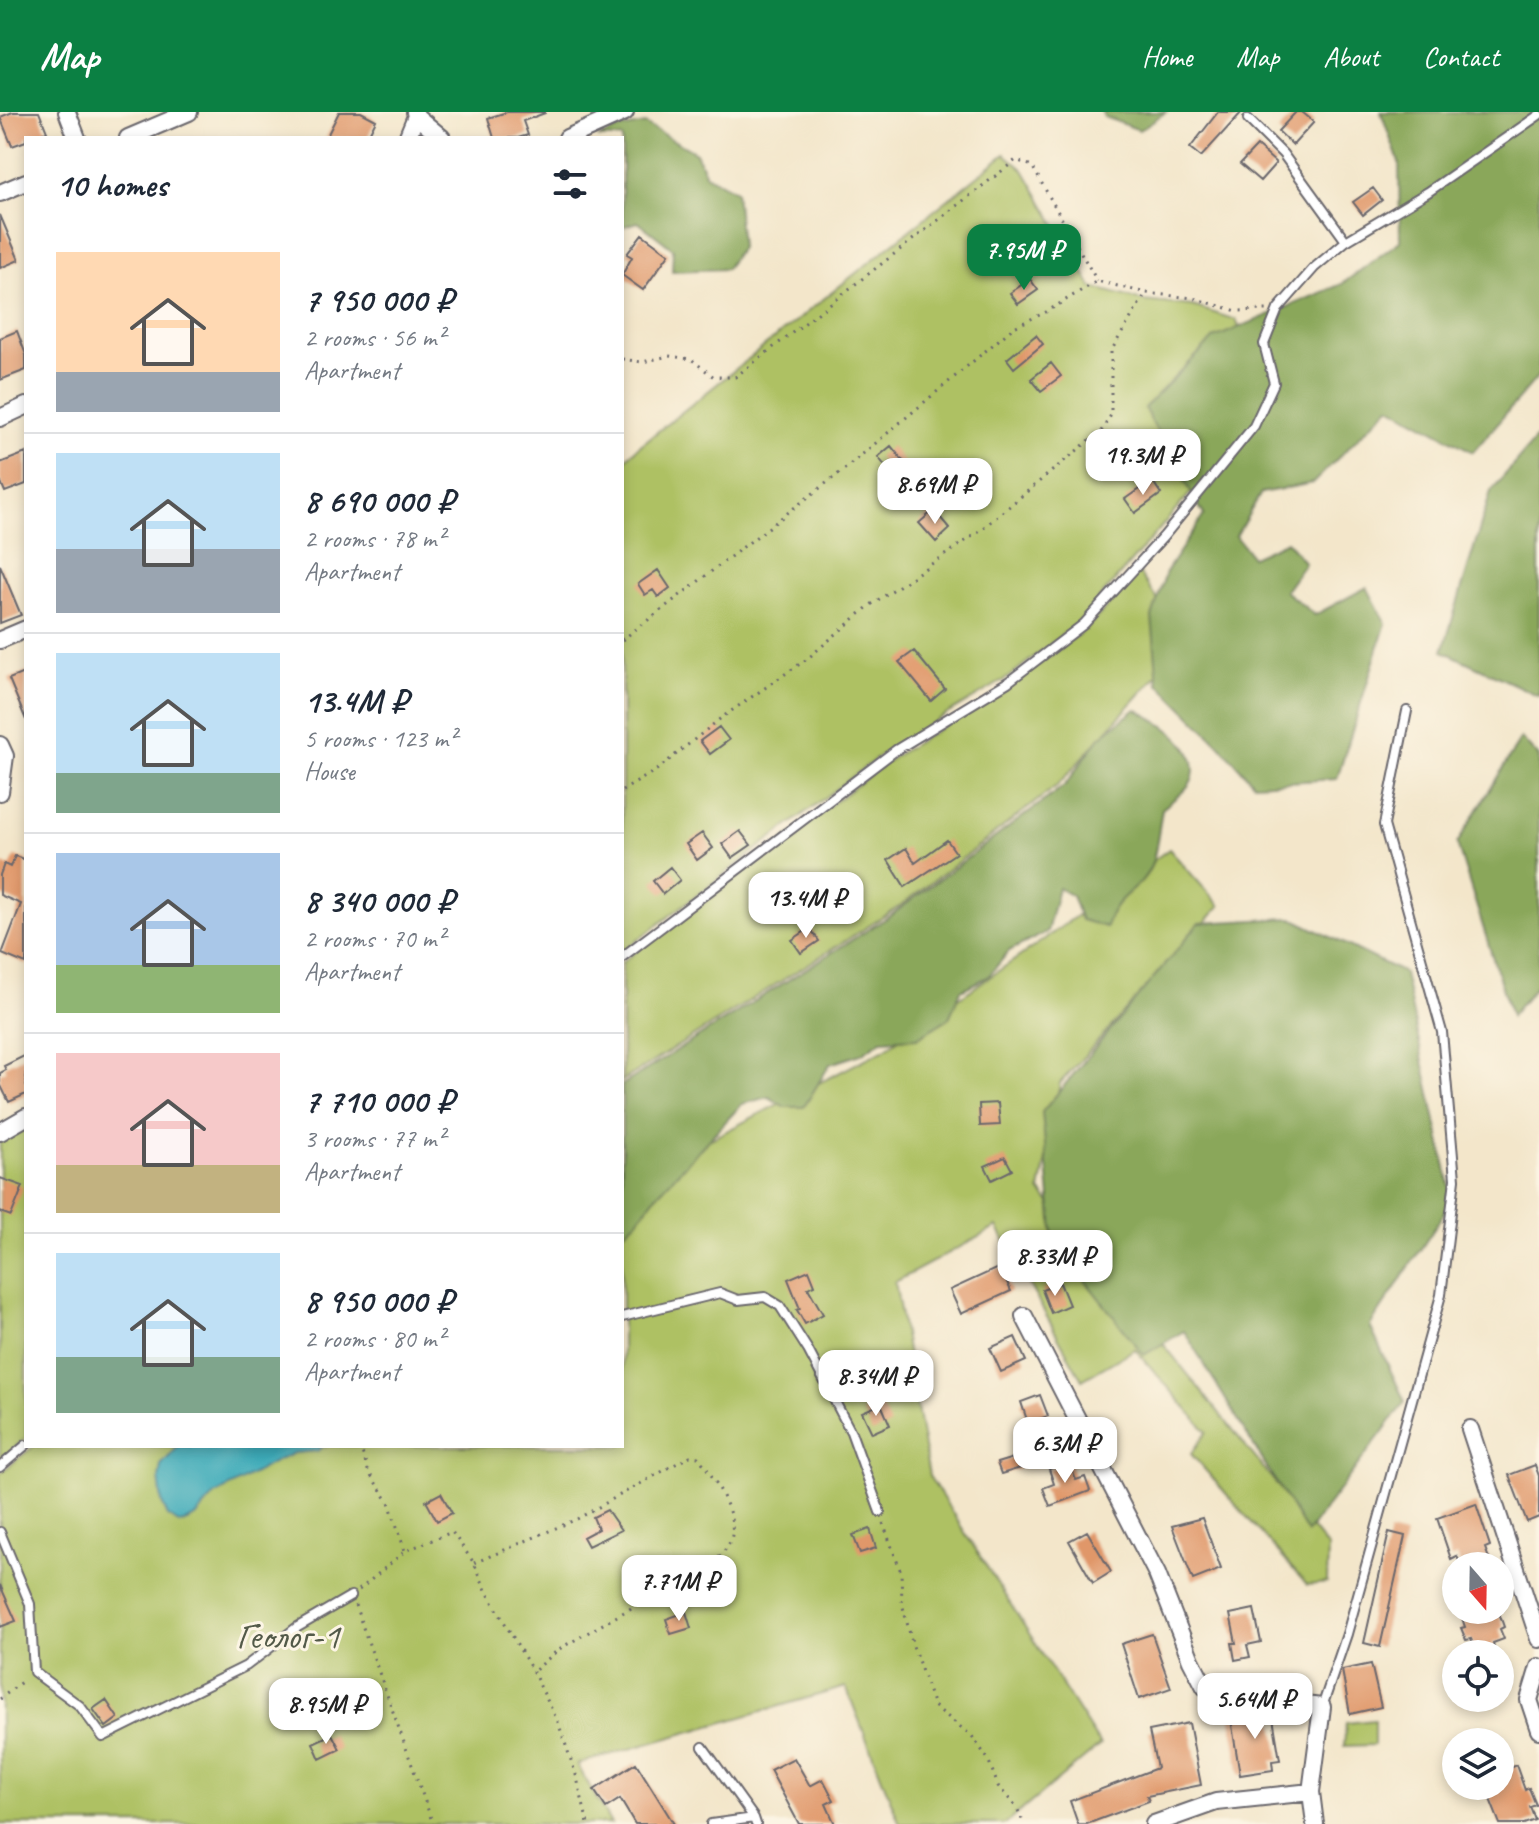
<!DOCTYPE html>
<html lang="en">
<head>
<meta charset="utf-8">
<style>
  :root { --surface:#fff; --page:#f6f6f7; --text:#1f2937; --muted:#747a83; --line:#e0e1e3; --accent:#0b8043 }
  body { margin:0; font-family:Caveat,sans-serif; background:var(--page); color:var(--text); height:100vh; display:flex; flex-direction:column; font-size:30px; white-space:nowrap }
  * { box-sizing:border-box; margin:0 }
  p { font-size:26px; color:var(--muted) }
  .icon { flex:none; width:44px; height:44px; fill:none; stroke:currentColor; stroke-width:2; stroke-linecap:round; stroke-linejoin:round }
  .map { position:relative; flex:1; overflow:hidden }
  .drawer { position:absolute; left:24px; top:24px; width:600px; height:1312px; display:flex; flex-direction:column; background:var(--surface); border-radius:0px; box-shadow:0 4px 12px #0003 }
  .drawer>* { flex:none }
  .needle { width:52px; rotate:160deg }
  .controls { position:absolute; left:1442px; top:1440px; display:grid; gap:16px }
  .controls a { display:grid; place-items:center; width:72px; height:72px; border-radius:50%; background:var(--surface); box-shadow:0 4px 12px #0003; font-size:40px }
  .price { position:absolute; translate:-50% -68px; padding:0 18px; border-radius:16px; background:#fff; color:#222; font-size:26px; line-height:52px; filter:drop-shadow(0 2px 4px #0008) }
  .price::after { content:''; position:absolute; left:50%; top:48px; width:24px; height:18px; margin-left:-12px; background:inherit; clip-path:polygon(0 0,100% 0,50% 100%) }
  .price.active { background:var(--accent); color:#fff }
  ul { padding:0; list-style:none }
  li { display:flex; align-items:center; gap:24px; height:200px; padding:0 32px }
  li+li { border-top:2px solid var(--line) }
  li span { display:grid; place-items:center; flex:none; width:224px; height:160px; border-radius:0px; color:#555 }
  li>.icon { margin-inline-start:auto }
  span .icon { width:96px; height:96px; fill:#fffc; stroke-width:1 }
  li b { font-size:34px }
  h2 { display:flex; justify-content:space-between; align-items:center; height:96px; padding:0 32px; font-size:34px }
  header { display:flex; align-items:center; gap:48px; box-sizing:border-box; height:112px; padding:0 40px; background:var(--accent); color:#fff }
  header strong { font-size:38px }
  nav { display:flex; gap:44px; margin-inline-start:auto; font-size:28px }
  .map>svg:first-child { display:block }
  .green { fill:#aec164; stroke:#687250; stroke-width:2 }
  .forest { fill:#8aa75a; stroke:#56644a; stroke-width:2 }
  .water { fill:#3cabb9; stroke:#2f667a; stroke-width:2 }
  .building { fill:#e09769 }
  .lines { fill:none; stroke-linecap:round; stroke-linejoin:round }
  .service-casing { stroke:#6b676d; stroke-width:12 }
  .minor-casing { stroke:#6b676d; stroke-width:20 }
  .path { stroke:#6b676d; stroke-width:3; stroke-dasharray:2 6; stroke-linecap:butt }
  .service { stroke:#fff; stroke-width:8 }
  .minor { stroke:#fff; stroke-width:16 }
  .labels { text-anchor:middle; dominant-baseline:central; stroke-width:6; stroke-linejoin:round; paint-order:stroke }
  .park-label { font-size:38px; fill:#535a49; stroke:#fcf5e5 }
</style>
</head>
<body>
<header>
<strong>Map</strong>
<nav><a>Home</a><a>Map</a><a>About</a><a>Contact</a></nav>
</header>
<div class="map">
<svg width="1539" height="1712" viewBox="0 0 1539 1712">
  <rect width="100%" height="100%" fill="#fcf5e5"/>
  <filter id="ink" filterUnits="userSpaceOnUse"><feTurbulence type="fractalNoise" baseFrequency=".0125" numOctaves="2"/><feDisplacementMap in="SourceGraphic" scale="16" xChannelSelector="R" yChannelSelector="G"/><feConvolveMatrix kernelMatrix="1 2 1 2 8 2 1 2 1" color-interpolation-filters="sRGB"/></filter>
  <filter id="wash" filterUnits="userSpaceOnUse"><feTurbulence type="fractalNoise" baseFrequency=".006" numOctaves="4" result="noise"/><feDisplacementMap in="SourceGraphic" scale="32" xChannelSelector="R" yChannelSelector="G"/><feGaussianBlur stdDeviation="1.8" result="paint"/><feColorMatrix in="noise" values="0 0 0 0 0 0 0 0 0 0 0 0 0 0 0 0 0 1.4 0 .05"/><feComposite in="paint" operator="in"/></filter>
  <g filter="url(#wash)">
    <rect width="100%" height="100%" fill="#f3e6ca"/>
    <path class="green" d="M1005,42L1024,58L1092,175L1143,189L1193,194L1236,208L1265,272L1252,310L1081,508L1006,567L893,634L622,840V351L637,336Z
      M1139,461L1187,530L1059,672L902,793L622,969V850L898,642L1010,574L1087,516Z
      M1169,737L1220,794L1060,971L1040,1079L1328,1436L1327,1471L1307,1473L1191,1342L1207,1320L1135,1237L1082,1268L997,1115L895,1170L929,1364L1100,1633L1005,1712H900L846,1575L577,1652L611,1712H0V1361L34,1334H622V1077L653,1057L883,938L1032,836Z
      M26,1012V1326L0,1348V1028Z
      M1374,1608V1633L1344,1634L1346,1611Z"/>
    <path class="forest" d="M1102,0H1166L1139,18L1104,5Z
      M1381,0H1539V263L1473,340L1390,294L1313,371L1261,381L1236,424L1252,445L1287,429L1305,451L1285,479L1315,503L1367,475L1386,511L1337,667L1254,672L1219,632L1158,571L1152,505L1166,460L1204,403L1144,296L1214,226L1342,172L1400,129L1399,50Z
      M645,12L696,41L706,63L736,79L741,134L726,157L672,159L673,137L638,110L622,115V26H598L618,17Z
      M1539,323V584L1443,539L1491,379Z
      M1136,597C1159,610 1201,632 1193,665C1189,678 1172,688 1162,697C1159,713 1157,740 1151,754C1139,782 1116,779 1106,815L1081,808L1072,784L1058,776L1047,820L1009,839L988,865L961,878L949,906L917,926L882,928L861,942L830,952L804,995H785L769,985L742,992L654,1086L637,1109L622,1122V973L893,802L1065,673L1100,625Z
      M1521,626L1539,645V871L1511,904L1457,732Z
      M1292,806L1404,861L1453,1088L1370,1214L1405,1290L1307,1421L1184,1219L1144,1243L1054,1129L1042,1000L1199,811Z"/>
    <path class="water" d="M179,1334H323L317,1339L294,1341L278,1348L215,1383L196,1405L180,1412L168,1404L162,1391L159,1366L161,1353Z"/>
    <g id="blocks">
      <path class="building" d="M13,0H39L47,20L26,26V29L12,34L0,5Z
        M339,0H361L376,8L367,26H326Z
        M507,0H545V1L523,9L528,23L518,26H494L488,6Z
        M1218,0H1242L1201,45L1190,36Z
        M1296,0H1302L1314,10L1293,33L1278,19Z
        M1257,34L1276,51L1260,69L1240,52Z
        M1373,76L1382,88L1363,103L1353,90Z
        M0,103L19,148L0,156Z
        M642,122L669,142L643,178L622,163L632,145L627,142Z
        M1030,167L1038,178L1018,192L1010,181Z
        M17,219L26,243V258L0,268V226Z
        M1036,223L1043,232L1014,256L1007,247Z
        M1051,251L1061,264L1041,279L1031,267Z
        M891,334L904,350L890,360L878,345Z
        M26,341V372L5,380L0,368V351Z
        M1152,368L1161,382L1135,401L1125,387Z
        M934,398L950,417L936,430L919,411Z
        M0,453L21,503L0,511Z
        M658,458L670,476L658,485L653,478L645,483L638,472Z
        M914,539L945,577L931,589L899,550Z
        M26,560V608L9,567Z
        M719,615L729,628L710,642L700,629Z
        M740,719L751,733L732,746L722,732Z
        M702,721L713,736L697,748L686,732Z
        M947,728L956,741L905,775L888,748L906,736L915,751Z
        M15,744L26,748V852L2,842L21,792L0,783V763L4,752L10,755Z
        M670,755L680,768L663,782L653,769Z
        M810,816L819,829L801,841L792,828Z
        M26,943V982L9,990L0,972V961L6,958L4,954Z
        M998,991L1000,1013L980,1014L979,992Z
        M1005,1045L1012,1058L992,1068L985,1054Z
        M0,1066L23,1074L11,1104L0,1100Z
        M1000,1155L1011,1179L961,1202L950,1178Z
        M809,1158L815,1173L808,1176L823,1202L805,1212L797,1198L800,1197L788,1167Z
        M1060,1171L1069,1193L1051,1201L1042,1178Z
        M1015,1225L1026,1249L1001,1260L990,1236Z
        M1040,1283L1048,1304L1028,1311L1021,1290Z
        M881,1292L890,1313L872,1321L862,1300Z
        M1036,1339L1040,1350L1001,1362L997,1351Z
        M1069,1350L1076,1368L1085,1365L1090,1379L1050,1394L1043,1376L1054,1372L1049,1357Z
        M1535,1353L1539,1364V1405L1527,1410L1509,1363Z
        M441,1381L452,1401L437,1409L426,1389Z
        M1476,1392L1490,1434L1485,1436L1490,1449L1474,1454H1461L1457,1444L1451,1447L1437,1406Z
        M607,1398L621,1418L588,1434L583,1425L598,1417L593,1405Z
        M1202,1406L1221,1457L1193,1468L1172,1414Z
        M870,1417L876,1436L860,1441L853,1423Z
        M1087,1419L1111,1460L1093,1471L1069,1429Z
        M1389,1420L1405,1424L1380,1535L1364,1531Z
        M0,1473L16,1509L0,1515Z
        M1254,1497L1261,1530L1247,1533L1250,1545L1235,1548L1232,1531H1236L1230,1502Z
        M1464,1498H1498L1504,1515L1500,1517L1504,1527L1493,1531L1494,1535L1477,1541L1471,1527L1466,1528L1461,1516L1465,1515L1461,1503L1465,1502Z
        M686,1500L691,1516L671,1522L666,1507Z
        M1152,1522L1171,1576L1139,1587L1121,1532Z
        M1371,1552L1381,1595L1350,1602L1342,1558Z
        M106,1588L118,1606L106,1615L93,1597Z
        M1249,1598L1272,1600L1280,1648L1272,1649L1273,1658L1240,1663L1230,1601Z
        M1189,1611L1201,1673L1147,1684L1149,1689L1087,1712H1078L1070,1689L1157,1656L1149,1619Z
        M332,1622L340,1637L320,1647L313,1631Z
        M794,1646L810,1674L823,1667L834,1688L826,1692L835,1712H799L770,1658Z
        M636,1651L674,1712H635L620,1687L606,1696L594,1678Z
        M1516,1653L1525,1678L1529,1676L1536,1693L1530,1695L1535,1708L1524,1712H1500L1488,1682L1491,1681L1488,1674H1500V1660Z"/>
    </g>
  </g>
  <g filter="url(#ink)">
    <use href="#blocks" fill-opacity="0" stroke="#6b676d" stroke-width="2"/>
    <g class="lines">
      <g class="service-casing">
        <path id="service" d="M1248,7L1283,42L1346,129
          M622,845L896,638L1008,570L1084,512L1164,424L1254,314L1274,271L1264,232L1278,197L1314,156L1346,129L1428,80L1539,3
          M622,1205L720,1181L738,1188L765,1185L780,1194L808,1238L851,1320L880,1400
          M0,1355L26,1333
          M0,1420L30,1492L34,1560L80,1594L103,1625L246,1554L296,1516L351,1484
          M1322,1595L1347,1522L1441,1183L1455,1067L1442,920L1384,713L1407,599
          M703,1635L754,1706
          M711,1712L754,1706L756,1712"/>
      </g>
      <g class="minor-casing">
        <path id="minor" d="M67,0L77,26
          M416,4L442,26
          M128,26L189,0
          M407,26L416,4L415,0
          M567,26L625,0
          M0,81L26,70
          M0,306L26,294
          M0,528L26,517
          M0,633L5,644L0,680
          M0,1020L26,1005
          M1024,1204L1157,1462L1191,1548L1205,1575L1225,1584L1322,1595L1311,1680L1315,1712
          M1470,1317L1539,1527
          M1539,1555L1529,1588L1539,1618
          M1154,1712L1216,1690L1311,1680"/>
      </g>
      <path class="path" d="M622,247L642,250L669,244L691,247L714,265H735L1016,48L1032,54L1097,169
        M622,528L846,356L1014,215L1046,200L1097,169L1146,181L1193,186L1237,199L1267,198
        M622,679L658,657L721,606L807,547L869,494L973,424L1102,318L1111,303V239L1146,181
        M360,1334L369,1361L389,1390L405,1439
        M883,1411L901,1460L902,1491L913,1534L934,1594L972,1624L988,1647L998,1674L1017,1696L1024,1712
        M474,1451L577,1407L690,1344L698,1345C712,1361 736,1401 732,1423C730,1434 722,1442 714,1449L559,1537L533,1560
        M359,1478L405,1439L452,1420L474,1451L486,1478L533,1560L558,1610L577,1666L588,1712
        M355,1493L433,1712
        M0,1587L25,1567"/>
      <use href="#service" class="service"/>
      <use href="#minor" class="minor"/>
    </g>
  </g>
  <g class="labels">
    <g class="park-label">
      <text x="288" y="1523">Геолог-1</text>
    </g>
  </g>
</svg>
<div class="controls">
<a><svg class="needle" viewBox="-14 -14 28 28"><path d="M0-13l5 13h-10z" fill="#e53935"/><path d="M0 13l5-13h-10z" fill="#747a83"/></svg></a>
<a><svg class="icon" aria-label="locate" viewBox="0 0 24 24"><circle cx="12" cy="12" r="6"/><path d="M12 2v4M12 18v4M2 12h4M18 12h4"/></svg></a>
<a><svg class="icon" aria-label="layers" viewBox="0 0 24 24"><path d="M12 4l9 5-9 5-9-5zM3 14l9 5 9-5"/></svg></a>
</div>
<b class="price active" style="left:1024px;top:180px">7.95M ₽</b>
<b class="price" style="left:1143px;top:385px">19.3M ₽</b>
<b class="price" style="left:935px;top:414px">8.69M ₽</b>
<b class="price" style="left:806px;top:828px">13.4M ₽</b>
<b class="price" style="left:1055px;top:1186px">8.33M ₽</b>
<b class="price" style="left:876px;top:1306px">8.34M ₽</b>
<b class="price" style="left:1065px;top:1373px">6.3M ₽</b>
<b class="price" style="left:679px;top:1511px">7.71M ₽</b>
<b class="price" style="left:1255px;top:1629px">5.64M ₽</b>
<b class="price" style="left:326px;top:1634px">8.95M ₽</b>
<section class="drawer">
<h2>10 homes<svg class="icon" aria-label="filters" viewBox="0 0 24 24"><path d="M4 7h16M4 17h16"/><circle cx="9" cy="7" r="2"/><circle cx="15" cy="17" r="2"/></svg></h2>
<ul>
<li><span style="background:linear-gradient(#ffd9b3 75%,#9aa5b1 0)"><svg class="icon" aria-label="home" viewBox="0 0 24 24"><path d="M3 11l9-7 9 7M6 9v11h12V9"/></svg></span><div><b>7 950 000 ₽</b><p>2 rooms · 56 m²</p><p>Apartment</p></div></li>
<li><span style="background:linear-gradient(#bfe0f5 60%,#9aa5b1 0)"><svg class="icon" aria-label="home" viewBox="0 0 24 24"><path d="M3 11l9-7 9 7M6 9v11h12V9"/></svg></span><div><b>8 690 000 ₽</b><p>2 rooms · 78 m²</p><p>Apartment</p></div></li>
<li><span style="background:linear-gradient(#bfe0f5 75%,#7fa58c 0)"><svg class="icon" aria-label="home" viewBox="0 0 24 24"><path d="M3 11l9-7 9 7M6 9v11h12V9"/></svg></span><div><b>13.4M ₽</b><p>5 rooms · 123 m²</p><p>House</p></div></li>
<li><span style="background:linear-gradient(#a9c7e8 70%,#8fb573 0)"><svg class="icon" aria-label="home" viewBox="0 0 24 24"><path d="M3 11l9-7 9 7M6 9v11h12V9"/></svg></span><div><b>8 340 000 ₽</b><p>2 rooms · 70 m²</p><p>Apartment</p></div></li>
<li><span style="background:linear-gradient(#f6c9c9 70%,#c2b280 0)"><svg class="icon" aria-label="home" viewBox="0 0 24 24"><path d="M3 11l9-7 9 7M6 9v11h12V9"/></svg></span><div><b>7 710 000 ₽</b><p>3 rooms · 77 m²</p><p>Apartment</p></div></li>
<li><span style="background:linear-gradient(#bfe0f5 65%,#7fa58c 0)"><svg class="icon" aria-label="home" viewBox="0 0 24 24"><path d="M3 11l9-7 9 7M6 9v11h12V9"/></svg></span><div><b>8 950 000 ₽</b><p>2 rooms · 80 m²</p><p>Apartment</p></div></li>
</ul>
</section>
</div>
</body>
</html>
